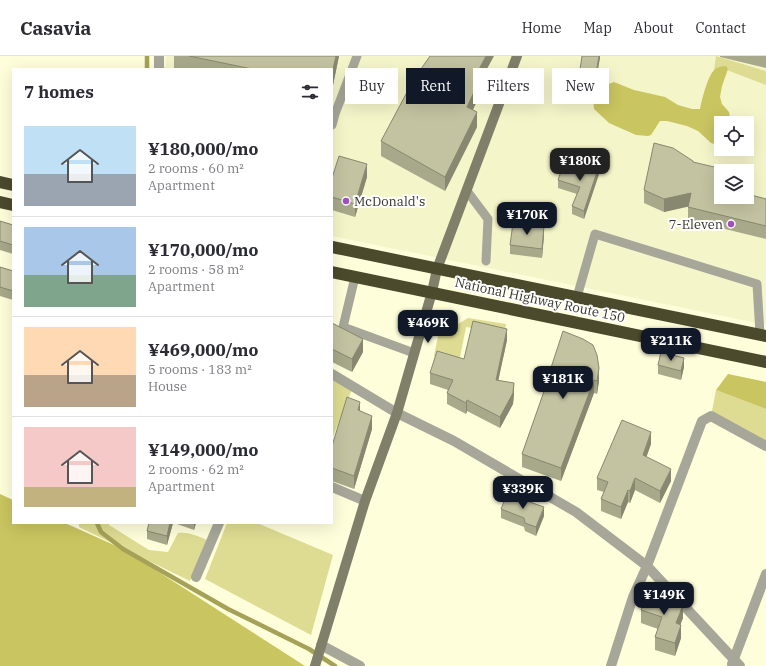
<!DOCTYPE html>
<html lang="en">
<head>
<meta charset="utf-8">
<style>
  :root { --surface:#fff; --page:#f2f2f3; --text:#2b2b33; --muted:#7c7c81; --line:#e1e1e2; --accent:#111827 }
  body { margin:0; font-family:"IBM Plex Serif",serif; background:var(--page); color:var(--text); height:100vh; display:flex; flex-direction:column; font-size:15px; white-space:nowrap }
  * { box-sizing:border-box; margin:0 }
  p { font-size:13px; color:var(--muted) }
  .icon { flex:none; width:22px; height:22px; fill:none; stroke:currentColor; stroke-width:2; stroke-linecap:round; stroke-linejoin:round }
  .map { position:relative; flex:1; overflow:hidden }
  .drawer { position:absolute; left:12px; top:12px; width:321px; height:456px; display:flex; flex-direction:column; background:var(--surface); border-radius:0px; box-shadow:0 4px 16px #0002 }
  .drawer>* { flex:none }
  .top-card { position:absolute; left:345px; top:12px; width:361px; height:36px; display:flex; gap:8px }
  .buttons { position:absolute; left:714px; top:60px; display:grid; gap:8px }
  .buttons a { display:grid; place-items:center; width:40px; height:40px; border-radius:0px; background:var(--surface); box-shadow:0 4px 16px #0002; font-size:20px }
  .price { position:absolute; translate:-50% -34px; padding:0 9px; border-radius:8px; background:var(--accent); color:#fff; font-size:13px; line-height:26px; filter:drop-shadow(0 1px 2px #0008) }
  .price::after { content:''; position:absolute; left:50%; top:24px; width:12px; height:9px; margin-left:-6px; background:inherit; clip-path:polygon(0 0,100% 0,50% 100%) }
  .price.selected { background:#222; color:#fff }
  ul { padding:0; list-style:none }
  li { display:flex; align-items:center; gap:12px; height:100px; padding:0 12px }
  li+li { border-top:1px solid var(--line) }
  li span { display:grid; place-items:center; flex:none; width:112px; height:80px; border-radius:0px; color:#555 }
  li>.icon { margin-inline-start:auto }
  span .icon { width:48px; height:48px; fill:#fffc; stroke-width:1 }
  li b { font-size:17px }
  h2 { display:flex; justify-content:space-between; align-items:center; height:48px; padding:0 12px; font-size:17px }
  .tag { padding:0 14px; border-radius:0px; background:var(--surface); box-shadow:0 4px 16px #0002; font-size:14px; line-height:36px }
  .tag.selected { background:var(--accent); color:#fff }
  header { display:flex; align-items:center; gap:24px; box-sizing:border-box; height:56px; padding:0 20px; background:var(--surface); border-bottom:1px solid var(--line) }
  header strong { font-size:19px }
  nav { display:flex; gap:22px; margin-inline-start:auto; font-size:14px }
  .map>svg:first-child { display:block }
  .built { fill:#f5f5ca; fill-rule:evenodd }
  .green { fill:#dedc92 }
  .forest { fill:#c9c560 }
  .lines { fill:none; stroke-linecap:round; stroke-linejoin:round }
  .stream { stroke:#a5a258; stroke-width:4.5 }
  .lane { stroke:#a7a799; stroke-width:9 }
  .street { stroke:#a7a799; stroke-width:10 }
  .secondary { stroke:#7f7f6a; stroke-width:10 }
  .highway { stroke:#4b4a2d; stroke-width:12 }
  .wall { fill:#a8a88a }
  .shaded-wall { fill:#888871 }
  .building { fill:#c3c3a1; stroke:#888871 }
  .poi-dot { fill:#a350bf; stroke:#fff; stroke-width:1.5 }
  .labels { text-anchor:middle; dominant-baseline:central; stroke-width:4; stroke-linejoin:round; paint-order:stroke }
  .poi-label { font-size:13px; fill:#343326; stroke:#fff; text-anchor:start }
  .street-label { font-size:13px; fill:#343326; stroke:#fff }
</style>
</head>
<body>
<header>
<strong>Casavia</strong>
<nav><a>Home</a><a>Map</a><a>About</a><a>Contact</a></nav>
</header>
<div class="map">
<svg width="766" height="610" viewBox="0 0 766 610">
  <rect width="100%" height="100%" fill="#fffedb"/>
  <path class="built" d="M166,0H766V269L332,180V13H165ZM721,67H747V93H721ZM721,115H747V141H721Z"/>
  <path class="green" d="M716,0L766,15V29L719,11L714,14Z
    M468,262L506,268L505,278L466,271L459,306L434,300L438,280Z
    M332,322L353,331L332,383Z
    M716,334L766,353V389L711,360Z
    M79,467H109V469L149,494L168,496L178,477C189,476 197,480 207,484L190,525L79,471Z
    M227,467H257L333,499L311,579L205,523Z"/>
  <path class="forest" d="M726,10L728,13L722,30L720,41L722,48L729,56L731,67H721V90L711,87L698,75L687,70L667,65H660L651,79L648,80L636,79L609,67L594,53C592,34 597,32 614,26L634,34L665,41L678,49L692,53H700C702,43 707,22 714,14C717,11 721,10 726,10Z
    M728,318L766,326V353L716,334Z
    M0,438L13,444V467H65L123,493L305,610H0Z"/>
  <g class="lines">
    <path class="stream" d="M147,13V0
      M97,467L101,476L123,493L228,553L309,593L335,610"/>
    <path class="lane" d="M332,69L335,58L357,0
      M467,135L488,163L486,205
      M355,221L343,271L414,297
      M577,241L595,178L757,228L760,278"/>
    <path class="street" d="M159,13V0
      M332,318L397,357L454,385L576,456L647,510L740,610
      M332,431L365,445
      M196,521L219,467
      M321,589L360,610
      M732,608L766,518
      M611,610L633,541L647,510L702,365L711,360L766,390"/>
    <path class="secondary" d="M315,610L365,445L397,357L432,236L437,213L517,0"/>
    <path class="highway" d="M0,126L13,129
      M0,146L13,149
      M332,191L766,280
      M332,216L766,306"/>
  </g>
  <path class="wall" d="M174,0H339L332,34V13H174Z
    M600,0L594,36L578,34V27Z
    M720,0H766V12L720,1Z
    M482,22V34L473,54L477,71L445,135L381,100V85Z
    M693,106L750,133L749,138L766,143V183L688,164V150L664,156L644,147V134Z
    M587,115H600L584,163L572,158V150L577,138L558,132V124Z
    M367,121L355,161L332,154V122Z
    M0,165L13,169V198L0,194Z
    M544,179L542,202L510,198V189Z
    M0,211L13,215V244L0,240Z
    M332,267L363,296L352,316L332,306Z
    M583,283L599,325L597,338L594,337L561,425L522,411V398L547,328V324Z
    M507,284L498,325L514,338L513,348L500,372L467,355L466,358L447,348V337L448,334L430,328V317Z
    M658,309L684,311L681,324L658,318Z
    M360,355L372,373L354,433L332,425V390Z
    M651,388L646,401L671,425L660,447L635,434L630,447L628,446L621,463L601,455V443L604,436L597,434V422Z
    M501,453L544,460L536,480L525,475L524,471L501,462Z
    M149,467H173L167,489L147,483V475Z
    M174,467H196L194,474Z
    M641,554L683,562L680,568L681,582L675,600L655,594V581L658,573L641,567Z"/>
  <path class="shaded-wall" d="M336,0H339L332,34V17Z
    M486,0H494L482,22V34L467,66V51L477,17Z
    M599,0H600V2L594,36V29Z
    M477,56V71L445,135V121Z
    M600,107V115L584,163V155Z
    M367,108V121L355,161V148Z
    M750,120V133L746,150L747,141V132Z
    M691,137V150L664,156V143Z
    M544,170V179L542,202V193Z
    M507,273V284L496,335V324Z
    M363,283V296L352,316V303Z
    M684,302V311L681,324V315Z
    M599,312V325L597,338V325Z
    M594,324V337L561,425V412Z
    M514,327V338L513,348L500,372V361Z
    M467,344V355L466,358V347Z
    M360,346V359L358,354Z
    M372,360V373L354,433V420Z
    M651,376V388L643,411V399Z
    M671,413V425L660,447V435Z
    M635,422V434L630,447V435Z
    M628,434V446L621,463V451Z
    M544,451V460L536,480V471Z
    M170,467H173L167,489V480Z
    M194,467H196L194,474Z
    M683,549V562L676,580V567Z
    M681,569V582L675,600V587Z"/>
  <path class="building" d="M189,0H336L332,17V13H252Z
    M430,0H486L477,17L482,19L467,51L477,56L445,121L381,85L414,23Z
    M582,0H599L594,29L578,27Z
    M654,87L673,92L693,105V106L731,115H721V141H747V138L766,143V170L688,151L691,137L664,143L644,134Z
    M339,100L367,108L355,148L332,141V122Z
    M592,104L600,107L584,155L572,150L580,131L558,124L564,107L587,115Z
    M747,119L750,120L747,132Z
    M0,165L13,169V189L0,185Z
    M513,167L544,170L542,193L510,189Z
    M0,211L13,215V235L0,231Z
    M473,265L507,273L496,324L514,327L513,337L500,361L467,344L466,347L447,337L453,324L430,317L437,295L464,303Z
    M332,267L363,283L352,303L332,293Z
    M563,275L583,283L593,289L597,299L599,312L597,325L594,324L561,412L522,398L548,324H547Z
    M661,296L684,302L681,315L658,309Z
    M347,341L360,346L358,354L372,360L354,420L332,412V390Z
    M622,364L651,376L643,399L671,413L660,435L635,422L630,435L628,434L621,451L601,443L608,426L597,422Z
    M507,438L544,451L536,471L525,467L524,462L501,453Z
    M149,467H170L167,480L147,475Z
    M647,536L683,549L676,567L681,569L675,587L655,581L662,561L641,554Z"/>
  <g class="poi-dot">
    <circle cx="346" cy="145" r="4"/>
    <circle cx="731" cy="168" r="4"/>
  </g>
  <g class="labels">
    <g class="poi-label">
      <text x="354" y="145">McDonald's</text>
      <text x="723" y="168" text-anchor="end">7-Eleven</text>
    </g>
    <g class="street-label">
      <text transform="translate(540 244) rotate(12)">National Highway Route 150</text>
    </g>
  </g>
</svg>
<div class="buttons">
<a><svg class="icon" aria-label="locate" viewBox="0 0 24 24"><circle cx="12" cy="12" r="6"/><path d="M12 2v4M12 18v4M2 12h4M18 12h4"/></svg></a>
<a><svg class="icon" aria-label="layers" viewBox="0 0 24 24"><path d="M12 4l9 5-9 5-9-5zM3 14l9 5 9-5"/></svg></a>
</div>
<b class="price selected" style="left:580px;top:126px">¥180K</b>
<b class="price" style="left:527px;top:180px">¥170K</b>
<b class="price" style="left:428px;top:288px">¥469K</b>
<b class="price" style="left:671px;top:306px">¥211K</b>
<b class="price" style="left:563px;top:344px">¥181K</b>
<b class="price" style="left:523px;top:454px">¥339K</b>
<b class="price" style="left:664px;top:560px">¥149K</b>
<div class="top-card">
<a class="tag">Buy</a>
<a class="tag selected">Rent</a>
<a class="tag">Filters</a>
<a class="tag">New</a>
</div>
<section class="drawer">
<h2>7 homes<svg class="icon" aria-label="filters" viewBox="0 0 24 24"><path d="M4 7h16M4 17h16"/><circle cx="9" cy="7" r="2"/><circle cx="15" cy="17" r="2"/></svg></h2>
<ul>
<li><span style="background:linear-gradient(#bfe0f5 60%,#9aa5b1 0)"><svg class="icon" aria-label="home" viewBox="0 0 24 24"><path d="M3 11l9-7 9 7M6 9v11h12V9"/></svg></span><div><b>¥180,000/mo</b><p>2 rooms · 60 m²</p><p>Apartment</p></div></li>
<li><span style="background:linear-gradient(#a9c7e8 60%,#7fa58c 0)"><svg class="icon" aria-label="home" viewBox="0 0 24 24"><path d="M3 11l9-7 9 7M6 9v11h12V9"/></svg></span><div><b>¥170,000/mo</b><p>2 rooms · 58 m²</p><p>Apartment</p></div></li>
<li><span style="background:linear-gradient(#ffd9b3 60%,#b9a48a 0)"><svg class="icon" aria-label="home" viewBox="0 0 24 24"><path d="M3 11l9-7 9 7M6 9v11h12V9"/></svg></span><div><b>¥469,000/mo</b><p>5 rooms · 183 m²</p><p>House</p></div></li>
<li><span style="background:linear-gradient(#f6c9c9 75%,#c2b280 0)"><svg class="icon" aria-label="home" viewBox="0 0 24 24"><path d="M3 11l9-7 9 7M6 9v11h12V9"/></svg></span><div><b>¥149,000/mo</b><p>2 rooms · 62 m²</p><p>Apartment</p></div></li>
</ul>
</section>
</div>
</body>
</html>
